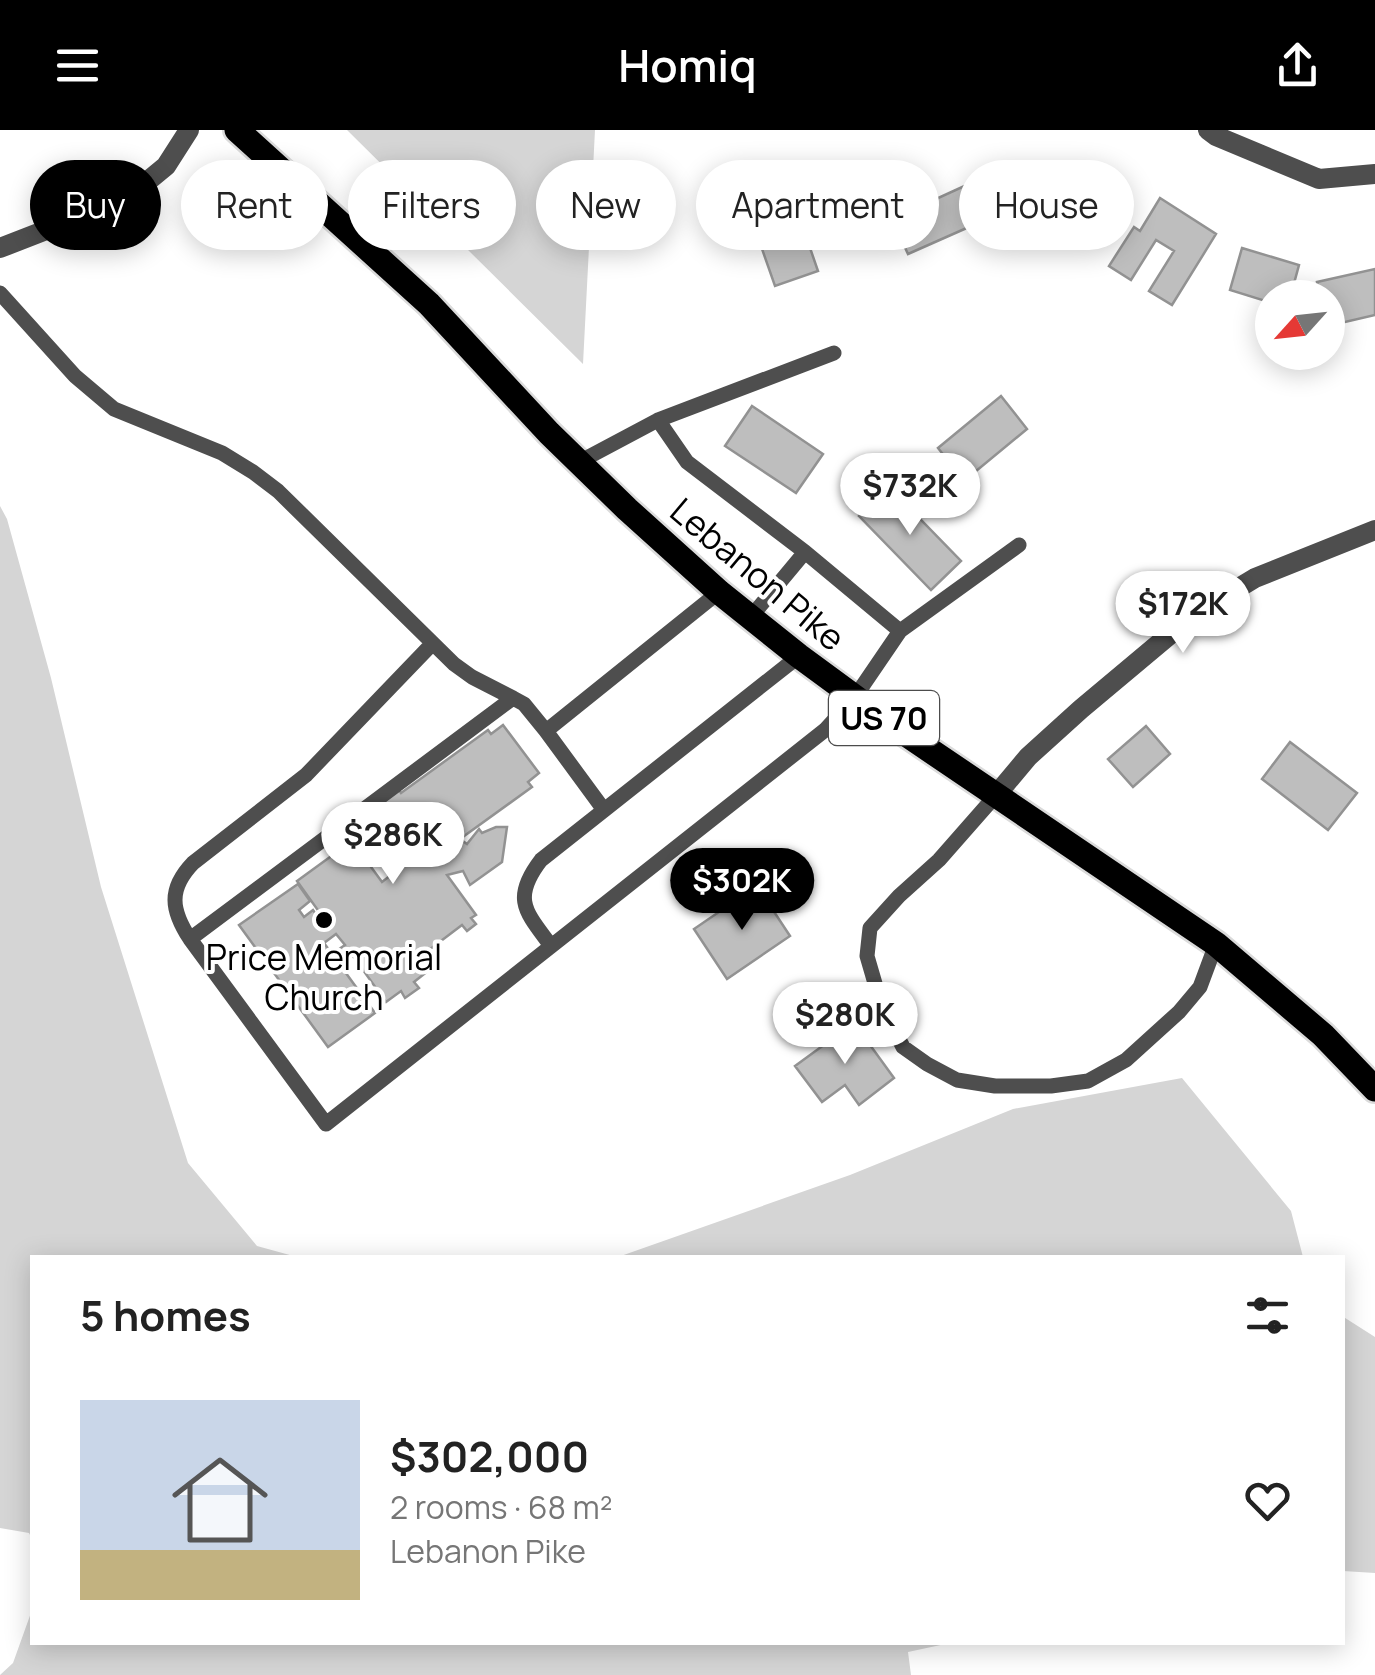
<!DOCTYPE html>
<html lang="en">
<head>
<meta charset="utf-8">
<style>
  :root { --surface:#fff; --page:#f6f6f6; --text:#222; --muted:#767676; --accent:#000 }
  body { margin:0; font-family:Manrope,sans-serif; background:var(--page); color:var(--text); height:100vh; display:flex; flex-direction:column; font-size:38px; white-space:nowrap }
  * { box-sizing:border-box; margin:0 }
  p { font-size:32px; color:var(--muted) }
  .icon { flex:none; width:55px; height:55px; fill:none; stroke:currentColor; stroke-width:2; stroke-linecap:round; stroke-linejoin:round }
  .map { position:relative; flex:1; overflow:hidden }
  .side { position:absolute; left:30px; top:1125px; width:1315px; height:390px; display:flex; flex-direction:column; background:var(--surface); border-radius:0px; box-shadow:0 5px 25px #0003 }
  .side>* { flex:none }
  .banner { position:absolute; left:30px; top:30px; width:1315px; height:90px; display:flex; gap:20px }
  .needle { width:65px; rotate:243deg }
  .buttons { position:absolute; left:1255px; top:150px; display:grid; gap:20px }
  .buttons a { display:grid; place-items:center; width:90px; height:90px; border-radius:50%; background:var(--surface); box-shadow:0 5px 25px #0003; font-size:50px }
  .price { position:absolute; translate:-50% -85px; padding:0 22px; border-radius:35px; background:#fff; color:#222; font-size:32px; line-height:65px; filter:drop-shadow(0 2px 5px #0008) }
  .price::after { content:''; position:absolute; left:50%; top:60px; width:30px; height:22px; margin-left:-15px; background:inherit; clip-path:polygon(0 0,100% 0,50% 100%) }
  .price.selected { background:var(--accent); color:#fff }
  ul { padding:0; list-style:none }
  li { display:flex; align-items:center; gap:30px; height:250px; padding:0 50px }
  li span { display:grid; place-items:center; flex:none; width:280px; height:200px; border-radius:0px; color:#555 }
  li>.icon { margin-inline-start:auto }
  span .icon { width:120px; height:120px; fill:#fffc; stroke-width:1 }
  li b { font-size:42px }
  h2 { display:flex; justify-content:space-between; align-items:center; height:120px; padding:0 50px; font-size:42px }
  .pill { padding:0 35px; border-radius:45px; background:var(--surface); box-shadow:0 5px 25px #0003; font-size:35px; line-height:90px }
  .pill.selected { background:var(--accent); color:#fff }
  header { display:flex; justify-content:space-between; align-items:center; height:130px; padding:0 50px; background:var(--accent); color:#fff; font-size:45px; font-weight:600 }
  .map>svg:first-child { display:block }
  .green { fill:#d5d5d5 }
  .building { fill:#bebebe; stroke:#929292; stroke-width:2.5 }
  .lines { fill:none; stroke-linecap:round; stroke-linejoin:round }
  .primary-casing { stroke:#dbdbdb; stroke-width:30 }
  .lane { stroke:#4e4e4e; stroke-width:15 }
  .street { stroke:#4e4e4e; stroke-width:20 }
  .primary { stroke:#000; stroke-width:25 }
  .poi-dot { fill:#000; stroke:#fff; stroke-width:4 }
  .labels { text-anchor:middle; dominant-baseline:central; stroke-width:8; stroke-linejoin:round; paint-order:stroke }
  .shield { fill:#fff; stroke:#4c4c4c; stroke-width:2.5 }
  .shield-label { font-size:32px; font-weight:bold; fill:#000 }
  .street-label { font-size:35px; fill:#000; stroke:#fff }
  .poi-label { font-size:35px; fill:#000; stroke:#fff }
</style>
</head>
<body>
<header><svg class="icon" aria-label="menu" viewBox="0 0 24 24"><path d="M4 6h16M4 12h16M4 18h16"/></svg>Homiq<svg class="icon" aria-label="share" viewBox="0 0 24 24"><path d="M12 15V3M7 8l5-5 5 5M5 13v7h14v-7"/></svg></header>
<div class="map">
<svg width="1375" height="1545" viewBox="0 0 1375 1545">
  <rect width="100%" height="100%" fill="#fff"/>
  <path class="green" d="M347,0H595L583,234Z
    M0,376L7,389L51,548L101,757L188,1033L257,1116L297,1127L32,1128V1409L29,1403L0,1398Z
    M1182,948L1291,1081L1303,1127H618L850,1045L1013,979Z
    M1342,1186L1375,1207V1443L1343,1441Z
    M32,1480V1512L950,1513L908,1522L911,1545H0L13,1533Z"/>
  <path class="building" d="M1079,34L1082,69L1034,73L1032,61L1017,63L1015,40Z
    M971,53L987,89L908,124L892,89Z
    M1160,68L1216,104L1172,175L1149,161L1174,121L1156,110L1131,150L1109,136L1134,97L1140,101Z
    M812,82L822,111L809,115L818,141L775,156L761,116L784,108L779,93Z
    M1242,118L1299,135L1290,168H1272V173L1230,160Z
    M1375,139V185L1328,196V168H1321L1317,152Z
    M1001,266L1027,299L964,351L938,318Z
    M752,276L823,324L796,363L725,316Z
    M889,357L961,431L931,460L859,386Z
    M503,595L539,643L528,652L532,657L460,709L467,714L479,699L482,703L496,697H507L502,732L470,755L463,741L447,745L476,785L471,788L476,794L467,801L462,795L429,820L438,833L414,852L419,858L405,868L401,861L386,872L353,826L347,831L339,819L345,815L336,804L324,813L375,883L328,917L239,795L298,754L310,771L299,780L304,787L313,780L322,793L325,790L297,751L352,711L382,752L391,745L353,694L399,660L401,663L488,600L491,604Z
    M1146,596L1170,624L1133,657L1108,629Z
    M1290,612L1357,663L1328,700L1262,649Z
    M757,756L790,806L727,849L694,799Z
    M854,893L894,948L859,975L845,955L822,972L795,936Z"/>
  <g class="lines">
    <g class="primary-casing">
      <path id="primary" d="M237,0L429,174L549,303L627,379L719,462L799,526L897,598L1216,814L1323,905L1375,959"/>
    </g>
    <path class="lane" d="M0,163L75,246L114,279L222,323L253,342L278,361L454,534L472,547L513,568
      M658,290L687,332L805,422L900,501L855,567L825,600L326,994L190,809L513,568L524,574L546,601L719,462
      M579,332L658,290L834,223
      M750,488L805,422
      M900,501L1019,415
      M546,601L604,680
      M997,664L939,730L899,766L870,798L867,826L881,874L903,917L927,934L957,950L995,956H1051L1088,951L1126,930L1179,882L1200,857L1216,814
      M190,809C171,780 168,759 193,733L306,645L432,514
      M551,816C526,782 511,769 541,730L799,526"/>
    <path class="street" d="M1208,0L1216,6L1319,49L1375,44
      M0,118L126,69L166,36L189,0
      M997,664L1028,627L1081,579L1192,486L1255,448L1375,400"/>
    <use href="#primary" class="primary"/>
  </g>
  <circle class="poi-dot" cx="324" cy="790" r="10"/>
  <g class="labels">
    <rect class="shield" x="829" y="561" width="110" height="54" rx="8"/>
    <g class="shield-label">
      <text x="884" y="588">US 70</text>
    </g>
    <g class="street-label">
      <text transform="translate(758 444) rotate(40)">Lebanon Pike</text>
    </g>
    <g class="poi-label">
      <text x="324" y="827">Price Memorial<tspan x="324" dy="40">Church</tspan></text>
    </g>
  </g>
</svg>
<div class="buttons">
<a><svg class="needle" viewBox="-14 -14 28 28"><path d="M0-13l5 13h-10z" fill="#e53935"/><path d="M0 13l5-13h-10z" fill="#767676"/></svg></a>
</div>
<b class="price" style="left:910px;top:408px">$732K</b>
<b class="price" style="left:1183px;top:526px">$172K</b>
<b class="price" style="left:393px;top:757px">$286K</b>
<b class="price selected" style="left:742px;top:803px">$302K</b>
<b class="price" style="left:845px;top:937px">$280K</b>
<div class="banner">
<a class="pill selected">Buy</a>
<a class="pill">Rent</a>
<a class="pill">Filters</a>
<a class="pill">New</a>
<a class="pill">Apartment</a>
<a class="pill">House</a>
</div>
<section class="side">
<h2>5 homes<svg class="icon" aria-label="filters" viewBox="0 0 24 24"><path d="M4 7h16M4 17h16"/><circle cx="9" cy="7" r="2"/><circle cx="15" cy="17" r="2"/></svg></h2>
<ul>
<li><span style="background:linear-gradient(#c9d6e8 75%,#c2b280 0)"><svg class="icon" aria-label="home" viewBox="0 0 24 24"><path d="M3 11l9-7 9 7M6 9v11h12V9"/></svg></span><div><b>$302,000</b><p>2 rooms · 68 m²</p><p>Lebanon Pike</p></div><svg class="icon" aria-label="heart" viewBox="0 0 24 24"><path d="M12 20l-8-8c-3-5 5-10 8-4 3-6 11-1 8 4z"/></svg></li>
</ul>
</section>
</div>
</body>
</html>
